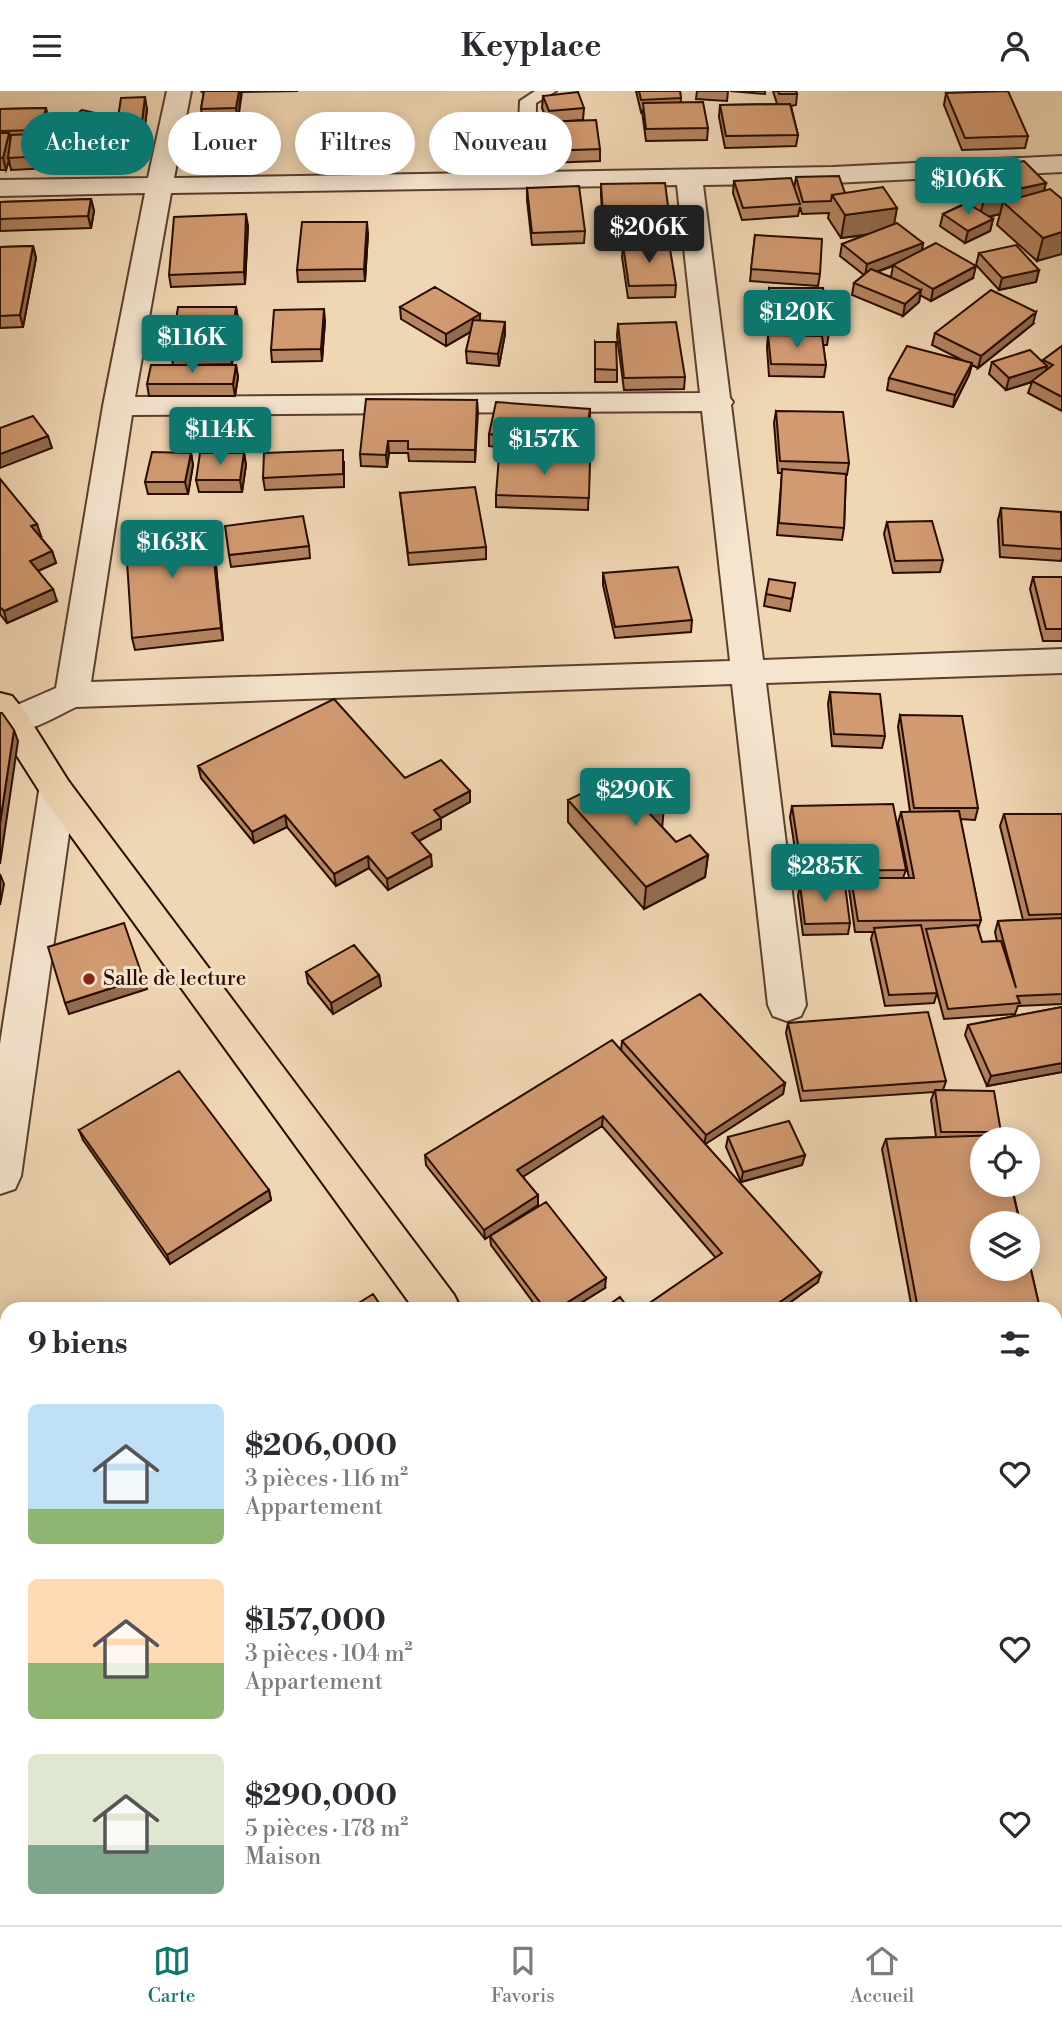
<!DOCTYPE html>
<html lang="fr">
<head>
<meta charset="utf-8">
<style>
  :root { --surface:#fff; --page:#f7f7f7; --text:#2b2b33; --muted:#7c7c81; --line:#e1e1e2; --accent:#0f766e }
  body { margin:0; font-family:"Libre Bodoni",serif; background:var(--page); color:var(--text); height:100vh; display:flex; flex-direction:column; font-size:26px; white-space:nowrap }
  * { box-sizing:border-box; margin:0 }
  p { font-size:23px; color:var(--muted) }
  .icon { flex:none; width:38px; height:38px; fill:none; stroke:currentColor; stroke-width:2; stroke-linecap:round; stroke-linejoin:round }
  .map { position:relative; flex:1; overflow:hidden }
  .sheet { position:absolute; left:0px; top:1211px; width:1062px; height:623px; display:flex; flex-direction:column; background:var(--surface); border-radius:21px 21px 0 0; box-shadow:0 4px 18px #0003 }
  .sheet>* { flex:none }
  .banner { position:absolute; left:21px; top:21px; width:700px; height:63px; display:flex; gap:14px }
  .fabs { position:absolute; left:970px; top:1036px; display:grid; gap:14px }
  .fabs a { display:grid; place-items:center; width:70px; height:70px; border-radius:50%; background:var(--surface); box-shadow:0 4px 18px #0003; font-size:35px }
  .price { position:absolute; translate:-50% -60px; padding:0 16px; border-radius:7px; background:var(--accent); color:#fff; font-size:23px; line-height:46px; filter:drop-shadow(0 2px 4px #0008) }
  .price::after { content:''; position:absolute; left:50%; top:42px; width:21px; height:16px; margin-left:-10px; background:inherit; clip-path:polygon(0 0,100% 0,50% 100%) }
  .price.active { background:#222; color:#fff }
  ul { padding:0; list-style:none }
  li { display:flex; align-items:center; gap:21px; height:175px; padding:0 28px }
  li span { display:grid; place-items:center; flex:none; width:196px; height:140px; border-radius:10px; color:#555 }
  li>.icon { margin-inline-start:auto }
  span .icon { width:84px; height:84px; fill:#fffc; stroke-width:1 }
  li b { font-size:30px }
  h2 { display:flex; justify-content:space-between; align-items:center; height:84px; padding:0 28px; font-size:30px }
  .pill { padding:0 24px; border-radius:32px; background:var(--surface); box-shadow:0 4px 18px #0003; font-size:24px; line-height:63px }
  .pill.active { background:var(--accent); color:#fff }
  header { display:flex; justify-content:space-between; align-items:center; height:91px; padding:0 28px; background:var(--surface); font-size:32px; font-weight:700 }
  .menu { display:flex; justify-content:space-around; align-items:center; height:98px; border-top:2px solid var(--line); background:var(--surface); font-size:19px; color:var(--muted) }
  .menu a { display:grid; justify-items:center; gap:4px }
  .menu .active { color:var(--accent) }
  .map>svg:first-child { display:block }
  .lines { fill:none; stroke-linecap:round; stroke-linejoin:round }
  .service-casing { stroke:#5b3f2e; stroke-width:4 }
  .minor-casing { stroke:#5b3f2e; stroke-width:4 }
  .trunk-casing { stroke:#290c01; stroke-width:4 }
  .service { fill:#f5e5ce; fill-rule:evenodd }
  .minor { fill:#f5e5ce; fill-rule:evenodd }
  .trunk { fill:#f0d7b4; fill-rule:evenodd }
  .wall { fill:#b58461; stroke:#290c01; stroke-width:2; fill-rule:evenodd }
  .shaded-wall { fill:#936c4f; stroke:#290c01; stroke-width:2 }
  .building { fill:#d29a71; stroke:#290c01; stroke-width:2 }
  .poi-dot { fill:#8f2418; stroke:#f5e5ce; stroke-width:2.5 }
  .labels { text-anchor:middle; dominant-baseline:central; stroke-width:6; stroke-linejoin:round; paint-order:stroke }
  .poi-label { font-size:21px; fill:#290c01; stroke:#f5e5ce; text-anchor:start }
</style>
</head>
<body>
<header><svg class="icon" aria-label="menu" viewBox="0 0 24 24"><path d="M4 6h16M4 12h16M4 18h16"/></svg>Keyplace<svg class="icon" aria-label="person" viewBox="0 0 24 24"><circle cx="12" cy="8" r="4"/><path d="M4 21q1-7 8-7t8 7"/></svg></header>
<div class="map">
<svg width="1062" height="1834" viewBox="0 0 1062 1834">
  <rect width="100%" height="100%" fill="#f0d7b4"/>
  <filter id="stains"><feTurbulence type="fractalNoise" baseFrequency=".00286" numOctaves="4"/><feColorMatrix values="0 0 0 0 .2 0 0 0 0 .09 0 0 0 0 .02 0 0 0 .5 -.17"/></filter>
  <radialGradient id="worn" r=".72"><stop offset=".6" stop-color="#630" stop-opacity="0"/><stop offset="1" stop-color="#630" stop-opacity=".3"/></radialGradient>
  <g class="lines">
    <g class="service-casing">
      <path id="service" d="M535,0H556L536,12L535,89L526,94L517,89L520,10Z"/>
    </g>
    <g class="minor-casing">
      <path id="minor" d="M167,0H191L174,87L833,76L1062,65V81L833,92L703,94L730,307L733,311L731,314L763,569L1062,558V582L766,592L806,914L801,925L787,930L773,925L768,914L732,593L76,616C54,626 25,646 1,639V621L56,597L103,315L145,102L0,105V89L148,87ZM677,94L700,302L135,306L171,102ZM702,320L730,570L91,591L132,324Z
        M57,687L69,691L75,700L21,1085L15,1098L0,1103V953L39,700L45,691Z
        M7,1522V1570L0,1571V1523Z"/>
    </g>
    <g class="trunk-casing">
      <path id="trunk" d="M0,602L12,605L25,621L69,691L454,1204L461,1218H414L45,709L0,638Z
        M858,1827H912L915,1834H861Z"/>
    </g>
    <use href="#service" class="service"/>
    <use href="#minor" class="minor"/>
    <use href="#trunk" class="trunk"/>
  </g>
  <path class="wall" d="M201,0H298L242,1L238,29H203L201,18L204,1H202Z
    M636,0H680L681,11L708,37L707,49L646,50L642,20L641,21Z
    M697,0H728L727,10L696,8Z
    M730,0H765V3Z
    M773,0H796L797,3L796,14L791,15L798,44L796,55L725,57L719,26L720,14L777,13Z
    M946,2L1028,45L1025,57L962,59L944,14Z
    M543,5L584,17L583,29L566,30L600,58V70L546,72L543,43V31H548L542,17Z
    M46,17L48,29L45,42L82,41L75,39L73,27L82,19L106,36L102,40L111,51L109,74L11,79L9,69L6,79H0V18Z
    M147,18L143,50L118,51L116,39Z
    M514,24V76H478L477,64Z
    M964,82L1046,92L1044,99L1062,108L1037,170L997,134L1000,123L989,126L993,128L990,140L965,152L940,135L943,123L966,112L959,105Z
    M796,86L845,102L923,152L922,159L973,187L931,210L920,204L919,211L903,225L852,204L854,192L864,184L840,165L842,153L866,144L841,147L828,127L829,122L802,123L800,116L798,125L742,129L733,102L734,90L794,98ZM893,175L891,186L877,181Z
    M601,93L669,122L668,134L603,135L601,105Z
    M527,97L585,140L584,152L532,154L527,109Z
    M91,108L94,120L91,137L0,140V111Z
    M248,135L245,193L171,196L169,184Z
    M368,143L365,190L298,191L297,179Z
    M755,144L820,183L818,195L750,190Z
    M623,154L676,194L675,206L628,207L622,166Z
    M33,155L36,167L23,236L0,237V156Z
    M979,162L1039,179L1036,191L999,199L976,174Z
    M769,197L829,242L827,254H823L826,274L824,286L769,285L767,256L768,244H771L768,209Z
    M236,216L238,228L232,273L184,274H236L238,286L235,305H149L147,293L173,274L171,262Z
    M400,216L480,230L505,243L499,275L467,272L466,260L471,241L446,255L401,228Z
    M325,230L322,270L272,271L271,259Z
    M618,233L685,286L684,298L624,299L617,245Z
    M1033,233L978,277L972,274L969,284L953,316L887,299L889,287L964,270L932,254L935,242Z
    M595,251L617,279V291H595Z
    M1062,255V320L1028,302L1032,291L1006,299L989,283L992,271H1043V269Z
    M477,309L475,371L409,370L408,362H389L387,376L361,375L360,363Z
    M590,318V330L584,367H590L588,419L496,416V404L541,366L508,363V357L489,355V343Z
    M776,320L849,372L847,384H846L844,437L842,449L777,444L782,382H778L774,332Z
    M191,362L193,374L188,403H148L145,391Z
    M244,362L246,374L242,401H199L196,389Z
    M344,371V396L265,399L263,387Z
    M0,388L41,445H39L52,460L56,472L38,480L57,510L7,532L0,523Z
    M400,402L486,456V468L409,474Z
    M1001,417L1062,434V466L1061,470L1000,466L998,429Z
    M210,431L213,443L223,549L135,559L132,547Z
    M887,431L943,469L940,481L893,482L884,443Z
    M309,455L310,467L231,476L229,464Z
    M603,482L692,529L691,541L615,547L603,494Z
    M1033,486H1062V550H1043L1030,498Z
    M795,492L790,520L764,515L766,503Z
    M830,601L885,645L882,657L832,655L828,613Z
    M900,624L978,717L975,729L960,728L981,829L978,838L982,851L997,850L995,841L998,830L1023,829L1000,735L1004,723H1062V913L1018,915L1015,923L944,928L937,902L934,912L885,915L871,848L873,841H855L849,798L850,790L800,791L790,726L792,715L906,779L903,787H909L898,732L901,721H910L898,636Z
    M198,675L405,687L470,700V711L441,727V738L419,750L432,775L388,799L369,777L336,795L287,736L254,752L201,687Z
    M568,709L662,736L676,751L708,764L705,786L644,818L568,731Z
    M800,794L850,832L848,843L803,844L798,805Z
    M306,881L379,884L381,895L333,923L308,892Z
    M1062,916V981L987,995L965,944L968,934Z
    M788,932L946,990L943,999L1001,1041L1000,1044L1040,1218H912L882,1058L886,1048L936,1046L931,1009L934,1001L801,1010L786,942Z
    M622,950L785,992L783,1003L705,1053L818,1191L781,1218H641L716,1167L602,1035L523,1085L538,1114L485,1148L426,1074L425,1064L621,960Z
    M79,1039L269,1099L271,1109L170,1173L83,1049Z
    M728,1046L805,1064L802,1074L741,1091L726,1056Z
    M490,1145L605,1197L571,1218H538L491,1154Z
    M1055,1281L1062,1310V1414H1055Z
    M1062,1624V1749L1055,1740V1629Z"/>
  <path class="shaded-wall" d="M239,0H241L238,29L236,17Z
    M145,6L147,18L143,50L141,38Z
    M46,17L48,29L43,51L40,39Z
    M104,24L106,36L97,44L95,32Z
    M109,39L111,51L109,74L107,62Z
    M9,42L12,54L8,67L9,69L6,79L3,67Z
    M1046,92L1040,115L1003,111L1000,123L979,128L985,105Z
    M91,108L94,120L91,137L88,125Z
    M897,117L893,140L841,147L845,124Z
    M246,123L248,135L245,193L244,181Z
    M993,128L990,140L965,152L968,140Z
    M367,131L368,143L365,190L364,178Z
    M1062,141V163L1037,170L1043,147Z
    M923,152L921,164L865,185L867,173Z
    M33,155L36,167L23,236L20,224Z
    M976,175L973,187L931,210L933,198Z
    M1039,179L1036,191L999,199L1002,187Z
    M921,199L919,211L903,225L905,213Z
    M236,216L238,228L232,273L230,261Z
    M324,218L325,230L322,270L321,258Z
    M1036,221L1033,233L978,277L981,265Z
    M480,223V235L446,255V243Z
    M505,231V243L499,275L498,263Z
    M972,272L969,284L953,316L955,304Z
    M236,274L238,286L235,305L233,293Z
    M1047,275L1044,287L1006,299L1009,287Z
    M477,309L478,321L475,371V359Z
    M590,318V330L583,369L584,357Z
    M48,345L52,357L0,377V363Z
    M388,350L389,362L387,376L386,364Z
    M191,362L193,374L188,403L185,391Z
    M244,362L246,374L242,401L240,389Z
    M210,431L213,443L223,549L221,537Z
    M37,433L41,445L35,447L31,435Z
    M52,460L56,472L33,482L30,470Z
    M53,498L57,510L7,532L4,520Z
    M14,639L18,650L0,773V732Z
    M470,700V711L441,727V738L413,753L412,742L434,719Z
    M664,716L662,738L650,723Z
    M285,724L287,736L254,752L252,741Z
    M431,764L432,775L388,799L387,788Z
    M708,764L705,786L644,818L646,796Z
    M368,765L369,777L336,795L334,783Z
    M0,783L4,793L0,814Z
    M379,884L381,895L333,923L331,912Z
    M143,887L147,898L69,923L65,912Z
    M1062,972V981L987,995L991,985Z
    M785,992L783,1003L704,1054L706,1044Z
    M603,1025L602,1035L518,1089L517,1079Z
    M805,1064L802,1074L741,1091L743,1081Z
    M269,1099L271,1109L170,1173L167,1164Z
    M538,1104V1114L485,1148L484,1139Z
    M821,1182L818,1191L781,1218H770Z
    M606,1187L605,1197L571,1218H557Z
    M110,1827H115V1834H110Z
    M313,1827H317L315,1834H311Z"/>
  <path class="building" d="M204,0H239L236,17L201,18Z
    M639,0H680L681,7L641,9Z
    M778,0H796L797,3H779Z
    M1008,0L1028,45L965,47L946,2Z
    M578,1L584,17L549,20L543,5Z
    M145,6L141,38L116,39L121,7Z
    M703,11L708,37L646,38L643,12Z
    M790,13L798,44L726,45L720,14Z
    M46,17L40,39L0,40V18Z
    M82,19L104,24L95,32L73,27Z
    M478,24H514V64H477Z
    M596,29L600,58L546,60L543,31Z
    M109,39L107,62L8,67L11,44Z
    M0,42H9L3,67H0Z
    M1024,70L1046,92L985,105L964,82Z
    M839,85L845,102L832,104L831,110L803,111L796,86Z
    M791,87L800,113L743,117L734,90Z
    M665,92L669,122L603,123L601,93Z
    M579,95L585,140L532,142L527,97Z
    M883,96L897,117L845,124L832,104Z
    M1050,98L1062,108V141L1043,147L1003,111Z
    M91,108L88,125L0,128V111Z
    M967,112L993,128L968,140L943,123Z
    M246,123L244,181L169,184L174,126Z
    M302,131H367L364,178L297,179Z
    M897,132L923,152L867,173L842,153Z
    M755,144L822,148L820,183L751,178Z
    M669,152L676,194L629,195L623,154Z
    M936,152L976,175L933,198L893,174Z
    M1016,154L1039,179L1002,187L979,162Z
    M33,155L20,224L0,225V156Z
    M871,178L921,199L905,213L854,192Z
    M435,196L480,223L446,243L400,216Z
    M769,197H823L829,242H774Z
    M991,199L1036,221L981,265L935,242Z
    M178,216H236L230,261L171,262Z
    M324,218L321,258L271,259L274,219Z
    M473,229L505,231L498,263L466,260Z
    M676,231L685,286L624,287L618,233Z
    M768,244L822,245L826,274L771,273Z
    M595,251H616L617,279L595,278Z
    M907,255L972,272L955,304L889,287Z
    M1062,255V306L1032,290L1053,274L1043,269Z
    M1030,259L1047,275L1009,287L992,271Z
    M151,274H236L233,293H147Z
    M366,308L477,309L475,359L408,358V350H388L386,364L360,363Z
    M496,311L590,318L584,357L508,351V345L489,343Z
    M776,320L843,321L849,372L780,370Z
    M33,325L48,345L0,363V337Z
    M343,359V383L263,387L264,362Z
    M152,361L191,362L185,391H145Z
    M200,362H244L240,389H196Z
    M499,365L590,367L589,407L496,404Z
    M782,378L846,383L844,437L779,432Z
    M0,388L37,433L31,435L52,460L30,470L53,498L4,520L0,516Z
    M475,396L486,456L408,462L400,402Z
    M1001,417L1061,421L1062,458L1003,454Z
    M303,425L309,455L229,464L225,435Z
    M932,430L943,469L895,470L887,431Z
    M210,431L221,537L132,547L125,440Z
    M678,476L692,529L615,536L603,482Z
    M1033,486H1062V538H1046Z
    M769,488L795,492L792,508L766,503Z
    M830,601L880,603L885,645L834,643Z
    M334,608L405,687L441,669L470,700L434,719L441,727L412,742L431,764L387,788L368,765L334,783L285,724L252,741L198,675Z
    M0,622H2L14,639L0,732Z
    M900,624L962,625L978,717H914Z
    M629,679L664,716L650,723L676,751L690,744L708,764L646,796L568,709Z
    M893,713L906,779L802,780L792,715Z
    M959,720L981,829L858,830L851,787H914L901,721Z
    M1004,723H1062V823L1029,824Z
    M800,794H845L850,832L805,833Z
    M1062,827V903L1017,905L1020,912L948,918L926,838L977,834L982,851L1001,850L1016,897L998,830Z
    M124,832L143,887L65,912L48,856Z
    M921,834L937,902L889,904L874,837Z
    M354,854L379,884L331,912L306,881Z
    M700,903L785,992L706,1044L622,950Z
    M1062,916V972L991,985L968,934Z
    M928,921L946,990L803,1000L788,932Z
    M612,949L821,1182L770,1218H641L722,1162L603,1025L517,1079L538,1104L484,1139L425,1064Z
    M179,980L269,1099L167,1164L79,1039Z
    M935,999L994,1000L1001,1041H941Z
    M789,1030L805,1064L743,1081L728,1046Z
    M1000,1044L1001,1048H982V1094H1011L1020,1132H982V1178H1027V1162L1040,1218H918L886,1048Z
    M546,1111L606,1187L557,1218H545L490,1145Z
    M373,1203L383,1218H349Z
    M620,1206L629,1218H603Z
    M265,1215V1218H248Z
    M1055,1281L1062,1310V1407H1055Z
    M1062,1624V1736L1055,1727V1629Z
    M7,1654V1827H110V1834H0V1693L2,1655Z
    M214,1827H313L311,1834H212Z
    M613,1830L614,1834H600Z"/>
  <circle class="poi-dot" cx="89" cy="888" r="7"/>
  <g class="labels">
    <g class="poi-label">
      <text x="103" y="888">Salle de lecture</text>
    </g>
  </g>
  <rect width="100%" height="100%" filter="url(#stains)"/>
  <rect width="100%" height="100%" fill="url(#worn)"/>
</svg>
<div class="fabs">
<a><svg class="icon" aria-label="locate" viewBox="0 0 24 24"><circle cx="12" cy="12" r="6"/><path d="M12 2v4M12 18v4M2 12h4M18 12h4"/></svg></a>
<a><svg class="icon" aria-label="layers" viewBox="0 0 24 24"><path d="M12 4l9 5-9 5-9-5zM3 14l9 5 9-5"/></svg></a>
</div>
<b class="price" style="left:968px;top:126px">$106K</b>
<b class="price active" style="left:649px;top:174px">$206K</b>
<b class="price" style="left:797px;top:259px">$120K</b>
<b class="price" style="left:192px;top:284px">$116K</b>
<b class="price" style="left:220px;top:376px">$114K</b>
<b class="price" style="left:544px;top:386px">$157K</b>
<b class="price" style="left:172px;top:489px">$163K</b>
<b class="price" style="left:635px;top:737px">$290K</b>
<b class="price" style="left:825px;top:813px">$285K</b>
<div class="banner">
<a class="pill active">Acheter</a>
<a class="pill">Louer</a>
<a class="pill">Filtres</a>
<a class="pill">Nouveau</a>
</div>
<section class="sheet">
<h2>9 biens<svg class="icon" aria-label="filters" viewBox="0 0 24 24"><path d="M4 7h16M4 17h16"/><circle cx="9" cy="7" r="2"/><circle cx="15" cy="17" r="2"/></svg></h2>
<ul>
<li><span style="background:linear-gradient(#bfe0f5 75%,#8fb573 0)"><svg class="icon" aria-label="home" viewBox="0 0 24 24"><path d="M3 11l9-7 9 7M6 9v11h12V9"/></svg></span><div><b>$206,000</b><p>3 pièces · 116 m²</p><p>Appartement</p></div><svg class="icon" aria-label="heart" viewBox="0 0 24 24"><path d="M12 20l-8-8c-3-5 5-10 8-4 3-6 11-1 8 4z"/></svg></li>
<li><span style="background:linear-gradient(#ffd9b3 60%,#8fb573 0)"><svg class="icon" aria-label="home" viewBox="0 0 24 24"><path d="M3 11l9-7 9 7M6 9v11h12V9"/></svg></span><div><b>$157,000</b><p>3 pièces · 104 m²</p><p>Appartement</p></div><svg class="icon" aria-label="heart" viewBox="0 0 24 24"><path d="M12 20l-8-8c-3-5 5-10 8-4 3-6 11-1 8 4z"/></svg></li>
<li><span style="background:linear-gradient(#dfe7d0 65%,#7fa58c 0)"><svg class="icon" aria-label="home" viewBox="0 0 24 24"><path d="M3 11l9-7 9 7M6 9v11h12V9"/></svg></span><div><b>$290,000</b><p>5 pièces · 178 m²</p><p>Maison</p></div><svg class="icon" aria-label="heart" viewBox="0 0 24 24"><path d="M12 20l-8-8c-3-5 5-10 8-4 3-6 11-1 8 4z"/></svg></li>
</ul>
</section>
</div>
<nav class="menu">
<a class="active"><svg class="icon" aria-label="map" viewBox="0 0 24 24"><path d="M3 6l6-2 6 2 6-2v14l-6 2-6-2-6 2zM9 4v14M15 6v14"/></svg>Carte</a>
<a><svg class="icon" aria-label="saved" viewBox="0 0 24 24"><path d="M7 4h10v16l-5-4-5 4z"/></svg>Favoris</a>
<a><svg class="icon" aria-label="home" viewBox="0 0 24 24"><path d="M3 11l9-7 9 7M6 9v11h12V9"/></svg>Accueil</a>
</nav>
</body>
</html>
